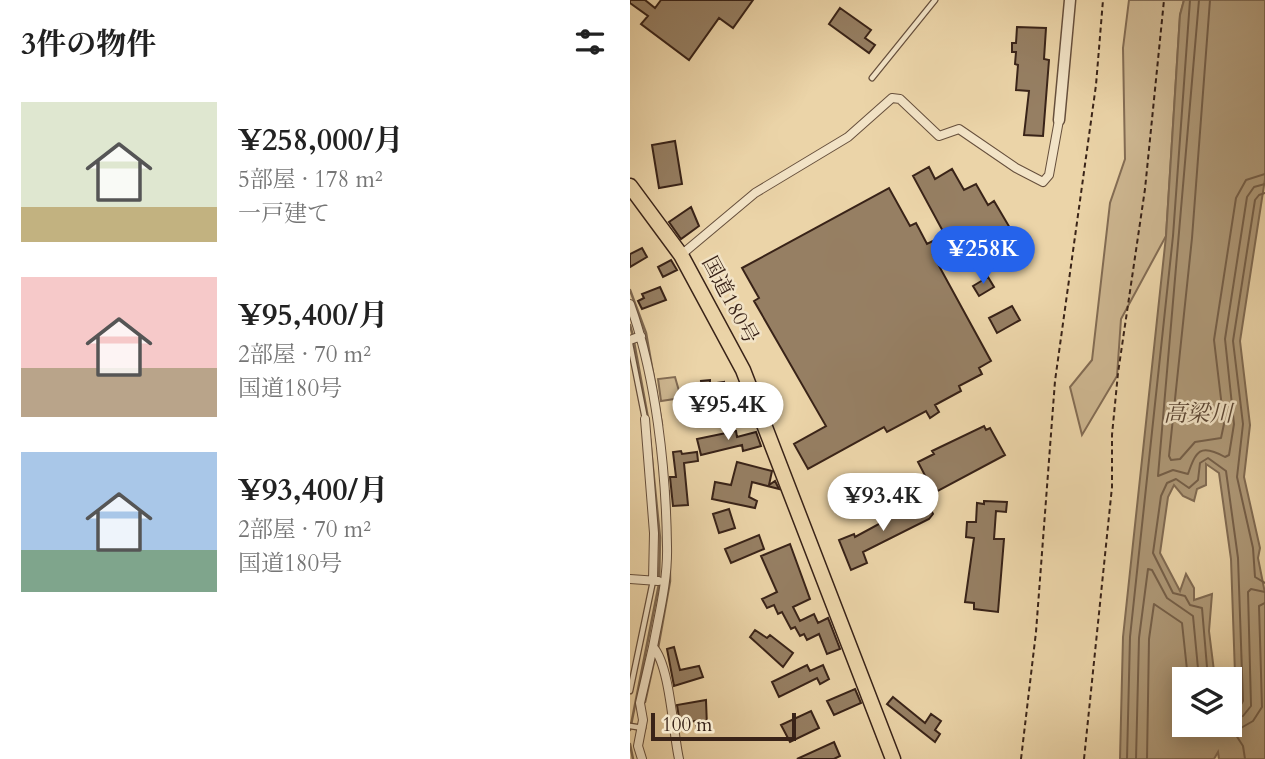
<!DOCTYPE html>
<html lang="ja">
<head>
<meta charset="utf-8">
<style>
  :root { --surface:#fff; --page:#f2f2f2; --text:#222; --muted:#767676; --accent:#2563eb }
  body { margin:0; font-family:Cardo,"Noto Serif JP",serif; background:var(--page); color:var(--text); height:100vh; display:flex; flex-direction:column; font-size:26px; white-space:nowrap }
  * { box-sizing:border-box; margin:0 }
  p { font-size:23px; color:var(--muted) }
  .icon { flex:none; width:38px; height:38px; fill:none; stroke:currentColor; stroke-width:2; stroke-linecap:round; stroke-linejoin:round }
  .map { position:relative; flex:1; overflow:hidden }
  .side { display:flex; flex-direction:column; background:var(--surface); width:630px }
  .side>* { flex:none }
  .tools { position:absolute; left:542px; top:667px; display:grid; gap:14px }
  .tools a { display:grid; place-items:center; width:70px; height:70px; border-radius:0px; background:var(--surface); box-shadow:0 4px 18px #0003; font-size:35px }
  .scale { position:absolute; left:21px; bottom:18px; width:145px; box-sizing:border-box; padding-left:7px; border:4px solid #392318; border-top:0; font-size:19px; line-height:24px; white-space:nowrap; color:#392318; -webkit-text-stroke:5px #f2e3c6; paint-order:stroke }
  .price { position:absolute; translate:-50% -60px; padding:0 16px; border-radius:24px; background:#fff; color:#222; font-size:23px; line-height:46px; filter:drop-shadow(0 2px 4px #0008) }
  .price::after { content:''; position:absolute; left:50%; top:42px; width:21px; height:16px; margin-left:-10px; background:inherit; clip-path:polygon(0 0,100% 0,50% 100%) }
  .price.active { background:var(--accent); color:#fff }
  ul { padding:0; list-style:none }
  li { display:flex; align-items:center; gap:21px; height:175px; padding:0 21px }
  li span { display:grid; place-items:center; flex:none; width:196px; height:140px; border-radius:0px; color:#555 }
  li>.icon { margin-inline-start:auto }
  span .icon { width:84px; height:84px; fill:#fffc; stroke-width:1 }
  li b { font-size:30px }
  h2 { display:flex; justify-content:space-between; align-items:center; height:84px; padding:0 21px; font-size:30px }
  main { display:flex; flex:1; min-height:0 }
  .map>svg:first-child { display:block }
  .green { fill:#cdb690; stroke:#836c54; stroke-width:2 }
  .water { fill:#ae9877; stroke:#7f6951; stroke-width:2; fill-rule:evenodd }
  .lines { fill:none; stroke-linecap:round; stroke-linejoin:round }
  .shore { stroke:#745e48; stroke-width:2 }
  .stream { stroke:#7f6951; stroke-width:2.5 }
  .building { fill:#967f63; stroke:#392318; stroke-width:2 }
  .service-casing { stroke:#664f3c; stroke-width:7 }
  .minor-casing { stroke:#664f3c; stroke-width:10 }
  .tertiary-casing { stroke:#664f3c; stroke-width:13 }
  .trunk-casing { stroke:#392318; stroke-width:17 }
  .path { stroke:#392318; stroke-width:2; stroke-dasharray:5 3.5; stroke-linecap:butt }
  .service { stroke:#f2e3c6; stroke-width:4.5 }
  .minor { stroke:#f2e3c6; stroke-width:8 }
  .tertiary { stroke:#f2e3c6; stroke-width:10 }
  .trunk { stroke:#ebd4a8; stroke-width:14 }
  .labels { text-anchor:middle; dominant-baseline:central; stroke-width:5; stroke-linejoin:round; paint-order:stroke }
  .street-label { font-size:21px; fill:#392318; stroke:#f2e3c6 }
  .water-label { font-size:23px; font-style:italic; fill:#5c4634; stroke:#f2e3c6 }
</style>
</head>
<body>
<main>
<section class="side">
<h2>3件の物件<svg class="icon" aria-label="filters" viewBox="0 0 24 24"><path d="M4 7h16M4 17h16"/><circle cx="9" cy="7" r="2"/><circle cx="15" cy="17" r="2"/></svg></h2>
<ul>
<li><span style="background:linear-gradient(#dfe7d0 75%,#c2b280 0)"><svg class="icon" aria-label="home" viewBox="0 0 24 24"><path d="M3 11l9-7 9 7M6 9v11h12V9"/></svg></span><div><b>¥258,000/月</b><p>5部屋 · 178 m²</p><p>一戸建て</p></div></li>
<li><span style="background:linear-gradient(#f6c9c9 65%,#b9a48a 0)"><svg class="icon" aria-label="home" viewBox="0 0 24 24"><path d="M3 11l9-7 9 7M6 9v11h12V9"/></svg></span><div><b>¥95,400/月</b><p>2部屋 · 70 m²</p><p>国道180号</p></div></li>
<li><span style="background:linear-gradient(#a9c7e8 70%,#7fa58c 0)"><svg class="icon" aria-label="home" viewBox="0 0 24 24"><path d="M3 11l9-7 9 7M6 9v11h12V9"/></svg></span><div><b>¥93,400/月</b><p>2部屋 · 70 m²</p><p>国道180号</p></div></li>
</ul>
</section>
<div class="map">
<svg width="635" height="759" viewBox="0 0 635 759">
  <rect width="100%" height="100%" fill="#ebd4a8"/>
  <filter id="stains"><feTurbulence type="fractalNoise" baseFrequency=".00286" numOctaves="4"/><feColorMatrix values="0 0 0 0 .2 0 0 0 0 .09 0 0 0 0 .02 0 0 0 .5 -.17"/></filter>
  <radialGradient id="worn" r=".72"><stop offset=".6" stop-color="#630" stop-opacity="0"/><stop offset="1" stop-color="#630" stop-opacity=".3"/></radialGradient>
  <path class="green" d="M499,0H554L550,15L536,236L491,319L487,376L452,435L440,387L462,360L480,203L495,159L493,48Z
    M45,377L51,398L31,401L28,379Z
    M114,393L121,408L102,417L64,424L62,403Z"/>
  <path class="water" d="M554,0H635V179L610,341L620,425L614,477L630,548L628,558L635,593V759H589L588,752L584,759H490L493,637L536,236L550,15ZM576,464L589,473L601,559L606,703L600,700V724H555V679H585L579,631L582,594L564,600V588L556,574L550,591L530,553L538,497L544,485L553,496L564,501L567,489L576,485Z"/>
  <g class="lines">
    <path class="shore" d="M569,0L528,476L543,470L558,474C566,451 570,443 595,457L599,455L604,424L595,339L617,197L624,187L635,184
      M580,0L562,238L539,456L541,460L550,459L565,442L591,438L594,424L584,340L606,198L616,180L635,174
      M635,193L629,195L625,200L603,341L613,424L607,477L623,548L625,577L635,583
      M578,679L572,608L560,605L555,596L543,593L523,553L531,496L537,483L546,479L559,488L568,480L570,463L578,458L596,471L608,558L613,701L609,708L600,709
      M600,718L613,716L621,706L618,592L621,589L635,592
      M497,759L500,637L543,236L560,0
      M506,759L509,638L518,569L522,570L537,598L563,616L569,679
      M517,759L519,639L524,604L552,623L558,679
      M615,759L613,746L604,732L623,721L632,707L629,606L635,603"/>
    <path class="stream" d="M0,290L16,333L32,425
      M0,325L3,336
      M4,342L18,418
      M28,648L40,581L39,491
      M15,702L25,657
      M0,730L29,584L30,538L20,439
      M0,744L3,759"/>
  </g>
  <path class="building" d="M0,0H15L25,8L31,0H123L103,28L89,18L59,60L11,24L18,16L0,3Z
    M210,8L241,30L235,38L245,45L239,53L199,24Z
    M387,27L416,28L414,59L419,60L413,136L394,135L399,91L386,90L388,65L385,64L386,52H382V43H386Z
    M45,141L52,184L29,188L22,145Z
    M299,167L305,179L322,169L334,190L346,184L358,205L364,201L390,245L373,254L368,245L333,265L322,245L303,255L361,361L349,368L352,374L329,386L331,391L305,405L309,412L300,418L296,411L257,432L254,427L178,469L164,444L196,426L124,301L129,298L112,268L259,188L280,226L286,223L297,244L315,235L283,176Z
    M61,207L69,226L51,239L39,222Z
    M12,248L17,257L0,267V254Z
    M41,260L47,270L33,277L28,267Z
    M358,277L364,287L349,296L343,286Z
    M30,287L36,300L12,309L8,301L14,298L12,294Z
    M382,306L390,320L367,333L359,318Z
    M80,380V384L94,382V385L97,384L99,395L61,402L59,390L72,388L71,381Z
    M354,426L356,430L360,428L375,455L304,493L288,462L304,454L302,451Z
    M106,431L107,437L126,432L131,446L113,451L112,445L71,455L67,439Z
    M51,451L52,454L67,452L68,461L54,463L58,505L43,506L40,477H46L43,452Z
    M107,462L142,471L139,485L145,481L149,489L122,482L119,497L127,501L125,508L82,499L85,482L101,485Z
    M295,499L303,514L299,519L233,552L237,563L221,570L209,540L224,534L225,537Z
    M354,501L377,502L376,512L366,511L364,539H374L368,612L344,609V603L335,602L344,538L336,537L337,522H346L347,503L354,504Z
    M99,509L105,528L89,533L83,514Z
    M129,535L134,549L101,563L95,549Z
    M160,544L180,599L163,607L170,621L184,614L188,623L198,618L210,649L197,654L189,634L177,640L174,634L170,636L165,627L161,629L152,612L148,614L144,605L137,608L132,599L147,592L131,556Z
    M125,630L137,638L140,635L163,653L153,667L120,637Z
    M44,647L50,670L69,666L73,677L44,686L37,649Z
    M177,665L180,671L193,665L199,679L190,684L187,678L149,697L142,682Z
    M225,689L231,703L204,715L197,701Z
    M263,697L295,723L301,714L311,721L305,730L310,734L305,742L257,704Z
    M76,700L77,727L67,729L65,721L50,724L47,705Z
    M181,711L189,728L160,742L151,725Z
    M204,742L210,756L204,759H167Z"/>
  <g class="lines">
    <g class="service-casing">
      <path id="service" d="M242,78L305,0
        M0,344L15,419
        M0,691L23,581
        M0,726L13,728"/>
    </g>
    <g class="minor-casing">
      <path id="minor" d="M51,255L125,193L218,137L262,98L270,99L309,136L329,129L386,168L413,182L419,175L429,120
        M0,304C26,376 36,469 37,546C38,580 29,614 23,647C40,665 43,733 49,759
        M0,340L11,336
        M15,419L24,533L23,580
        M0,579L28,581
        M12,759L8,746L13,720L10,703L23,647"/>
    </g>
    <g class="tertiary-casing">
      <path id="tertiary" d="M429,120L440,0"/>
    </g>
    <g class="trunk-casing">
      <path id="trunk" d="M0,186L51,255L113,370L263,759"/>
    </g>
    <path class="path" d="M391,759L406,632L425,381L466,85L473,0
      M454,759L482,487V435L488,373L515,189L534,0"/>
    <use href="#service" class="service"/>
    <use href="#minor" class="minor"/>
    <use href="#tertiary" class="tertiary"/>
    <use href="#trunk" class="trunk"/>
  </g>
  <g class="labels">
    <g class="street-label">
      <text transform="translate(100 300) rotate(62)">国道180号</text>
    </g>
    <g class="water-label">
      <text x="568" y="413">高梁川</text>
    </g>
  </g>
  <rect width="100%" height="100%" filter="url(#stains)"/>
  <rect width="100%" height="100%" fill="url(#worn)"/>
</svg>
<div class="tools">
<a><svg class="icon" aria-label="layers" viewBox="0 0 24 24"><path d="M12 4l9 5-9 5-9-5zM3 14l9 5 9-5"/></svg></a>
</div>
<div class="scale">100 m</div>
<b class="price active" style="left:353px;top:286px">¥258K</b>
<b class="price" style="left:98px;top:442px">¥95.4K</b>
<b class="price" style="left:253px;top:533px">¥93.4K</b>
</div>
</main>
</body>
</html>
